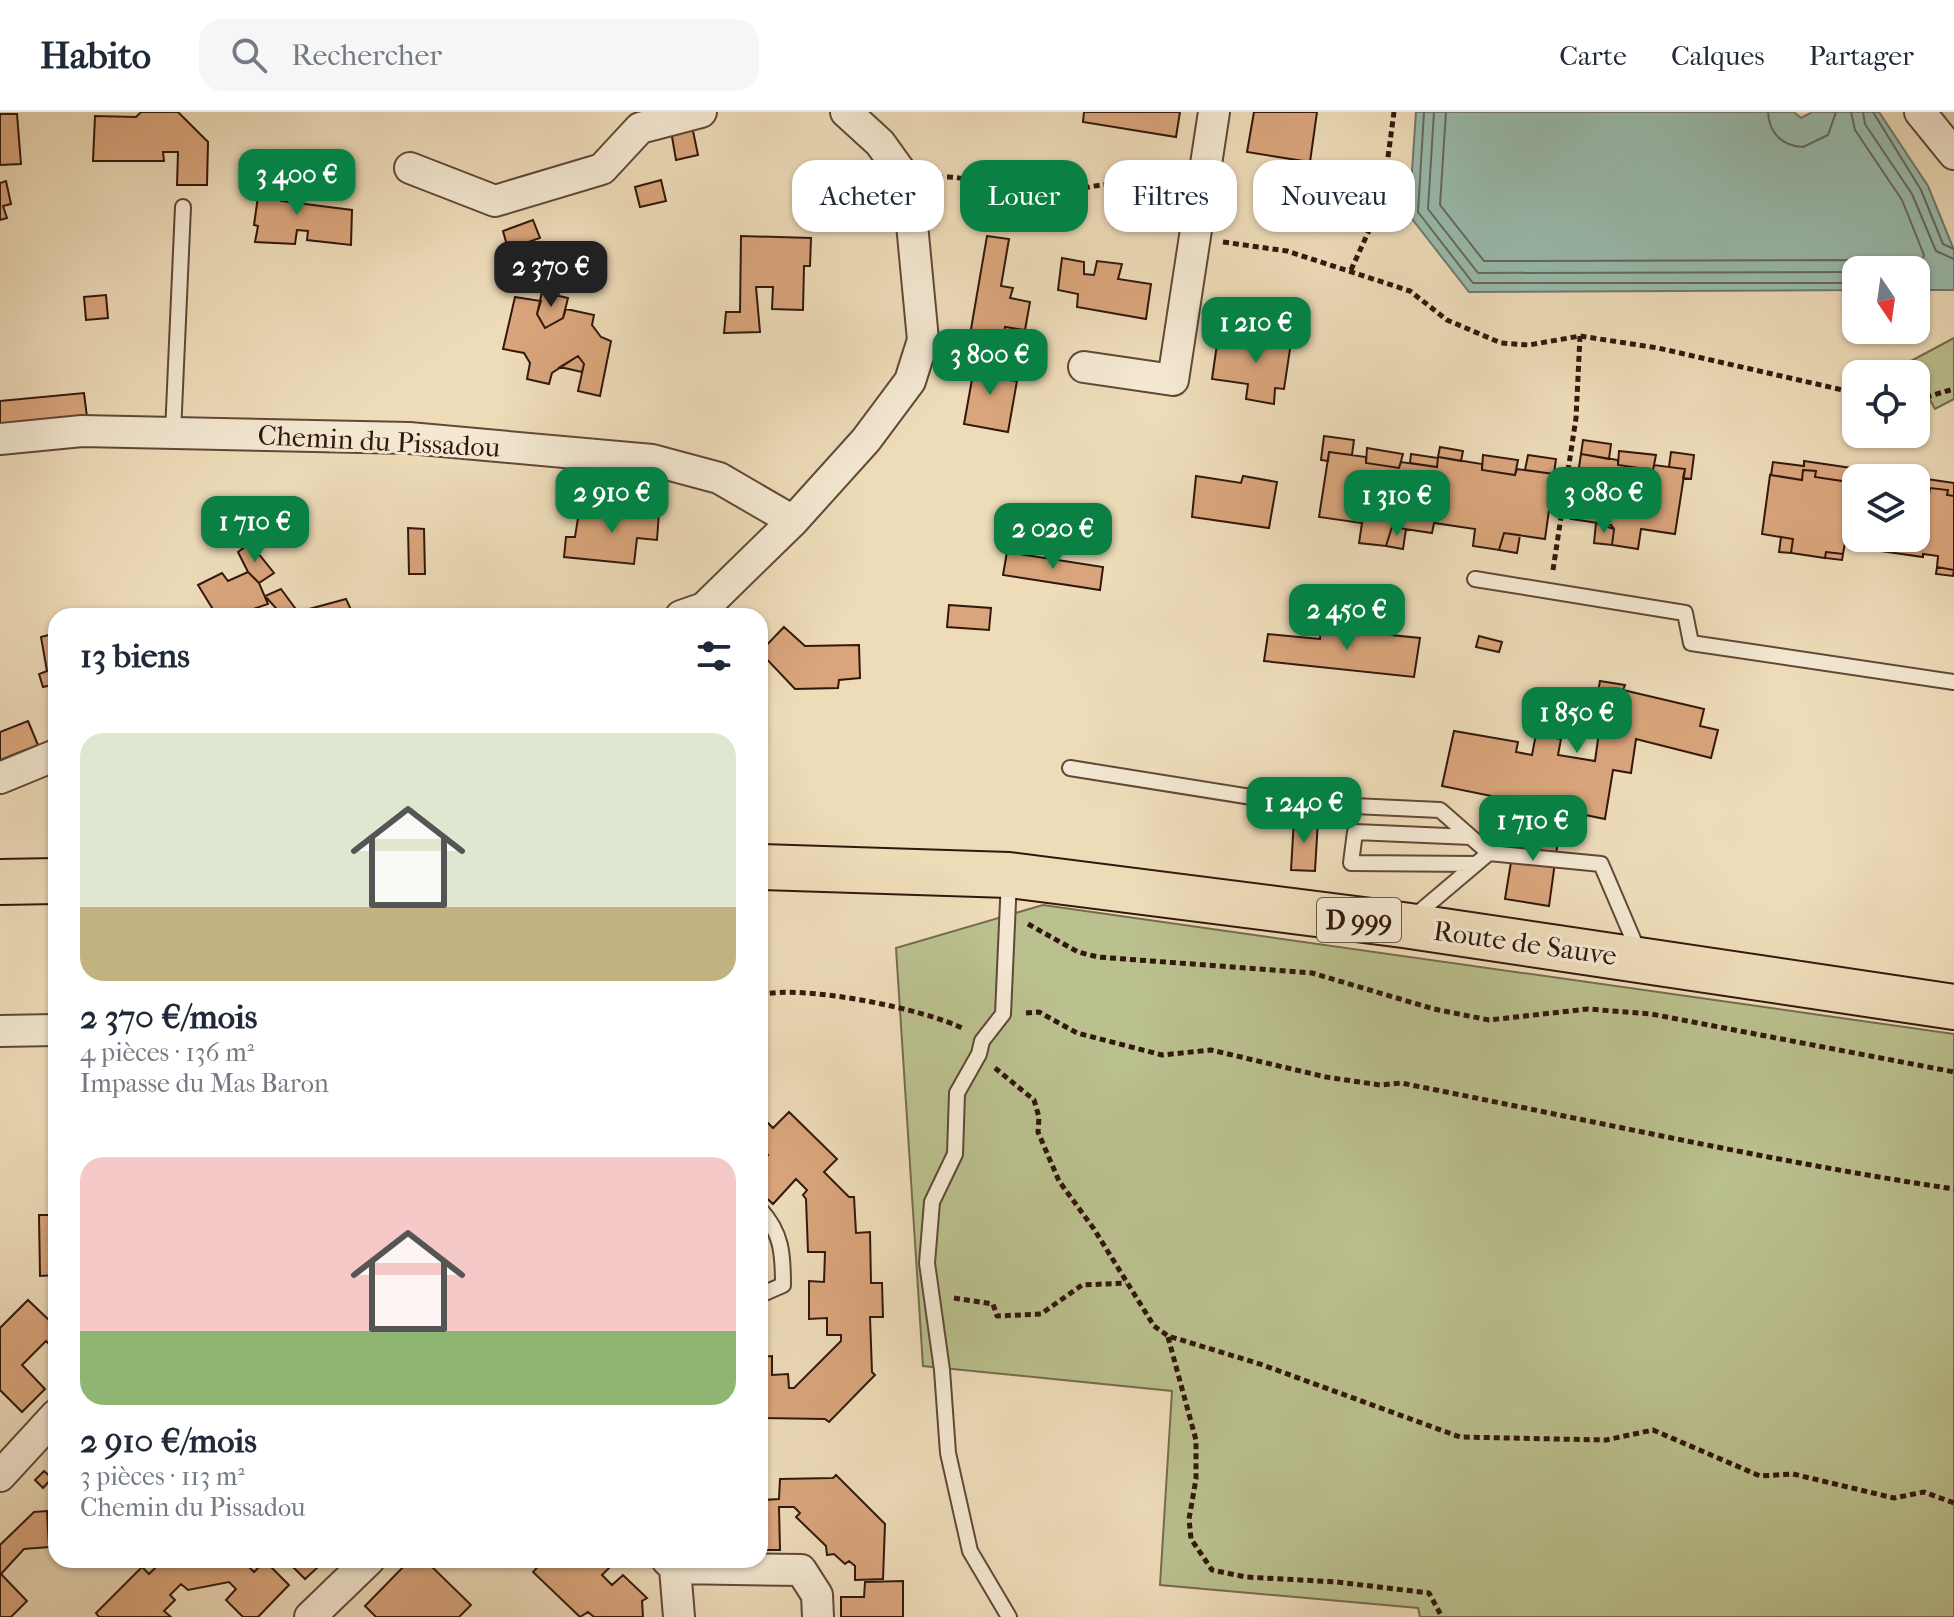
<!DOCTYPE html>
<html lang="fr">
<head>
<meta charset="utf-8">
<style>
  :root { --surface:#fff; --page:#f6f6f7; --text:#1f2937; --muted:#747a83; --line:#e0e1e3; --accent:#0b8043 }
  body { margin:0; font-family:"IM FELL French Canon",serif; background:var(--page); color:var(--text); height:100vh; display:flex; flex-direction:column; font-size:30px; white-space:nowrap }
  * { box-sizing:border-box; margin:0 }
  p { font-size:26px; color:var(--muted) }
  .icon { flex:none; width:44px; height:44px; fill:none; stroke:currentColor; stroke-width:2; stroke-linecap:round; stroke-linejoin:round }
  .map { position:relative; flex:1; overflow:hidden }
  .panel { position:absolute; left:48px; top:496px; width:720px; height:960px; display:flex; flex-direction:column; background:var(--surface); border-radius:24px; box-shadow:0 2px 6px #0004 }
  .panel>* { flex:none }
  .guide { position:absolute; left:792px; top:48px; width:760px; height:72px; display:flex; gap:16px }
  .needle { width:52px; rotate:167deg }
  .controls { position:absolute; left:1842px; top:144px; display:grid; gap:16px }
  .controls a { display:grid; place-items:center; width:88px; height:88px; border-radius:16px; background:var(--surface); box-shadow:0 2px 6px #0004; font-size:40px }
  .price { position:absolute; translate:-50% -68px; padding:0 18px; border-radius:16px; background:var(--accent); color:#fff; font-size:26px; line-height:52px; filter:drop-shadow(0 2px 4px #0008) }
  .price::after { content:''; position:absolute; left:50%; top:48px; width:24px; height:18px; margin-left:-12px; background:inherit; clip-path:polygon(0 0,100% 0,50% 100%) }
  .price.active { background:#222; color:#fff }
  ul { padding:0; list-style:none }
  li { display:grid; align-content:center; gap:16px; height:424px; padding:0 32px }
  li span { display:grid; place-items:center; height:248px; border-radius:24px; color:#555 }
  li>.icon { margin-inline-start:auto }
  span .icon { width:144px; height:144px; fill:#fffc; stroke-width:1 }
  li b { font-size:34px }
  h2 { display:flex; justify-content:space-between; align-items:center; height:96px; padding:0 32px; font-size:34px }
  .tag { padding:0 28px; border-radius:24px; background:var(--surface); box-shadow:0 2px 6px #0004; font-size:28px; line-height:72px }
  .tag.active { background:var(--accent); color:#fff }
  header { display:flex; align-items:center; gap:48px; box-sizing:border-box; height:112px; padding:0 40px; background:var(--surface); border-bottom:2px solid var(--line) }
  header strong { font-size:38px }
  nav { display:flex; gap:44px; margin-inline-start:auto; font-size:28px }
  .search { width:560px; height:72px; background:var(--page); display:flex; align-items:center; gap:20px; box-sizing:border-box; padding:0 28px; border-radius:24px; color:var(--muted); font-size:30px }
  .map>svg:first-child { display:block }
  .green { fill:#bac08e; stroke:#766c4d; stroke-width:2 }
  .water { fill:#99bcae; stroke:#707a6d; stroke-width:2 }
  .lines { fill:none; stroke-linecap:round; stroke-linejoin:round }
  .shore { stroke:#666a5d; stroke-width:2 }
  .building { fill:#daa57c; stroke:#32170c; stroke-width:2 }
  .lane-casing { stroke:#614837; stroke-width:18 }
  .street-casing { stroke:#614837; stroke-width:34 }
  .primary-casing { stroke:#32170c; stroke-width:48 }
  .path { stroke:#32170c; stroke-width:5; stroke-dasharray:6 4; stroke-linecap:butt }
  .lane { stroke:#f4e8d2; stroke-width:14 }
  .street { stroke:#f4e8d2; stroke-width:30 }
  .primary { stroke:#eedcb9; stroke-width:44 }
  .labels { text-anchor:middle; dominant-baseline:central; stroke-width:6; stroke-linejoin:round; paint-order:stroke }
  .shield { fill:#f4e8d2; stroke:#6c5647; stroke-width:2 }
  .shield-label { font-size:26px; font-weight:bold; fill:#32170c }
  .street-label { font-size:28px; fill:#32170c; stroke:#f4e8d2 }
</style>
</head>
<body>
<header>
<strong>Habito</strong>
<div class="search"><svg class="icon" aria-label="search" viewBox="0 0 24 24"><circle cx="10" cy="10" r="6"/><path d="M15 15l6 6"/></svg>Rechercher</div>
<nav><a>Carte</a><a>Calques</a><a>Partager</a></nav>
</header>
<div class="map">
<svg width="1954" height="1505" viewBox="0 0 1954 1505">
  <rect width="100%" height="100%" fill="#eedcb9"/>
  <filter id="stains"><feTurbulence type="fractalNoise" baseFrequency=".0025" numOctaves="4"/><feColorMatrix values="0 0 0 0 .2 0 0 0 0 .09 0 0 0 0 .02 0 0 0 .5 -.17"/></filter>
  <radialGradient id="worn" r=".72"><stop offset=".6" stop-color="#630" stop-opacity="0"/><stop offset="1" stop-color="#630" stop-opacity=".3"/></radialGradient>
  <path class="green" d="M1954,226V287L1935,297L1909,250Z
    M1043,793L1954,922V1505H1420L1418,1496L1160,1473L1172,1279L923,1254L896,836Z"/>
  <path class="water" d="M1416,0H1794L1801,6L1812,0H1879L1928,74L1954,138V178H1916V158H1856V178L1469,180L1409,103Z"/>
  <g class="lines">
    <path class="shore" d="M1424,0L1418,100L1473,171H1856
      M1434,0L1428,97L1478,161L1856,160
      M1446,0L1440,93L1484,149L1855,148L1877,158
      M1768,0C1769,21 1782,34 1803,35L1828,23L1836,0
      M1851,0L1855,18L1902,88L1924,143L1922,148L1907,150L1895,158
      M1863,0L1865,12L1912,82L1936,139L1954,147
      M1873,0L1921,78L1943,132L1954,137"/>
  </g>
  <path class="building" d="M141,0H178L208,30L207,73H177L178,40H163L164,49H93L95,4L136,5Z
    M1084,0H1180L1176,25L1083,10Z
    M1254,0H1317L1310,50L1247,40Z
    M0,2H17L21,52L0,53Z
    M692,14L698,43L676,48L671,19Z
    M262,56L284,59L281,89L352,98L351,133L307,128L308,119L297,118L295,132L255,130L258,114L254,113Z
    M661,68L666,89L640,95L635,75Z
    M6,69L11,92L3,94L7,106L0,108V71Z
    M533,108L540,126L508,137L503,119Z
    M741,124L811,126L810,154H804L803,198L772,197L773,175H756L760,220L724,221L726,200H740Z
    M987,124L1009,127L1001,174L1013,176L1010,186L1030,190L1025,218L1005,215L1003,228L970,223Z
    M1062,146L1084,150V162L1094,163L1097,149L1122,152L1118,167L1151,172L1146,207L1077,195L1078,182L1058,178Z
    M542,180L568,186L563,206L545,216L537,202Z
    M106,183L108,206L86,208L84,185Z
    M515,185L541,189L537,202L545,216L563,206L566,197L594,203L592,213L601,225L611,229L600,284L578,279L584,252L578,244L552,261L549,272L527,267L530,251L524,241L503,237Z
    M1256,216L1292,224L1284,277L1275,276L1274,292L1246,287L1248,272L1212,267L1217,232L1251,236Z
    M578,244L584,252L582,260L560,255Z
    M976,245L1003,250L1000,267L1017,269L1008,320L964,312Z
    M84,281L87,305L0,313V289Z
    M1324,324L1354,328L1352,343L1329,340L1328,349L1321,348Z
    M1583,328L1611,332L1609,347L1581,342Z
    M1440,335L1463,339L1461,349L1438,345Z
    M1367,336L1403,342L1399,356L1366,351Z
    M1619,339L1656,343L1653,358L1618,353Z
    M1329,340L1366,345V351L1399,356L1401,350L1437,355L1438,345L1482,352V358L1515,363L1517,357L1554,362L1545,427L1504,421L1499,438L1473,434L1475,417L1434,411L1432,421L1392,415L1386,434L1359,431L1362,411L1319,405Z
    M1671,340L1694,343L1691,367L1683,366L1685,357L1669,355Z
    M1411,342L1438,346L1437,355L1410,351Z
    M1581,342L1618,348V353L1653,358L1654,353L1685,357L1675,422L1641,417L1638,437L1612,433L1614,417L1611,413L1571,407Z
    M1483,343L1518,348L1515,363L1482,358Z
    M1528,343L1556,347L1554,362L1525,358Z
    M1804,349L1954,371V384L1947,383L1948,378L1930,376L1927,396L1916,394V366L1849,364V370L1815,365L1816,359L1803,358L1802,368L1771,363L1773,350L1804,354Z
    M1803,358L1816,359L1815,365L1849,370V364L1862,366H1856V426H1916V394L1927,396L1930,376L1948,378L1947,383L1954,384V464V458L1937,455L1938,444L1923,442V445L1859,436V433L1845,431L1843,442L1826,440L1825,446L1791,441L1793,427L1762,422L1770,363L1802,368Z
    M1196,364L1241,371L1243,364L1277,370L1269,416L1192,405Z
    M612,393L659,400L657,428L637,426L634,452L564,445L566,425H575L579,400L610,402Z
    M1596,411L1614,417L1612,433L1594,431Z
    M1392,415L1406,417L1403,437L1386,434Z
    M408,416L424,417L425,462H409Z
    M1504,421L1520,423L1517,441L1499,438Z
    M1781,425L1793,427L1791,441L1779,440Z
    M250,431L274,461L259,471L248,460L238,440Z
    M1007,440L1103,455L1100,478L1003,463Z
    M1826,440L1843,442L1842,448L1825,446Z
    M1937,455L1954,458L1953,464L1936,462Z
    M248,460L259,471L268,492L233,504H217L198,473L222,461L228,469Z
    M281,477L298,500L346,487L354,504H283L265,484Z
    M949,493L991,496L989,518L947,515Z
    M784,515L805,534L859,533L860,566L839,568L838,576L795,577L760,540Z
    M1321,516L1420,526L1414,565L1264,549L1268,522L1320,527Z
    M56,521V572L43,575L39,562L47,559L41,525Z
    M1479,524L1502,530L1499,540L1476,535Z
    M1600,569L1625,573L1623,578L1704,597L1700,614L1718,618L1711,646L1636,627L1631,661L1613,658L1605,707L1442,674L1454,619L1518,630L1516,640L1532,643L1536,622L1561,627L1558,643L1595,649L1600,613L1617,615V606L1593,605Z
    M28,609L38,633L0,648V620Z
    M1294,707L1318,708L1315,759L1291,758Z
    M1518,707L1560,714L1549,794L1505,787Z
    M760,976H765L766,1009L773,1016L789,1000L837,1047L824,1060L849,1085H854L856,1121L870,1120L871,1171H882L883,1205H870L872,1260L875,1263L829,1310L825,1307L760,1306V1245L772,1244V1263L788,1262L789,1276H794L841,1229V1223H827V1206L809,1207V1169L824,1170L825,1140H808L806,1087L803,1083L807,1078L796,1067L773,1092L760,1080V1052L768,1043L760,1034Z
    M39,1103H56V1163L40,1164Z
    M28,1188L51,1210L56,1205V1239L46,1229L22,1253L45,1277L22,1300L0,1278V1216Z
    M44,1359L52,1366L43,1376L35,1368Z
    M836,1363L885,1412L883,1467L855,1468V1454L849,1449L845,1452L834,1442L827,1443L826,1434L796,1405L800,1401L794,1395H779L780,1438H760V1380V1388L779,1387L780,1367L833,1366Z
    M47,1399L49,1435L24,1437L1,1462L27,1489L11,1505H0V1433L34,1400Z
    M156,1448H250L246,1452L254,1460L265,1449L289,1473L258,1505H243L226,1488L236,1477L229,1470L188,1478L181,1472L170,1483L175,1488L164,1499L171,1505H99L96,1501L142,1455L149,1462L160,1451Z
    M286,1448H311L318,1455L305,1467Z
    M410,1448H425L471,1493L459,1505H376L365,1494Z
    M544,1448H611L614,1451L602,1463L612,1473L623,1463L647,1486L642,1489L643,1505H594L588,1500L580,1505L533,1460Z
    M903,1469V1505H841V1485H864L865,1470Z"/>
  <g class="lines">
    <g class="lane-casing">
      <path id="lane" d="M173,321L183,95
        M1475,467L1685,501L1691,531L1954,570
        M1070,656L1289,691L1440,698L1489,741
        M1471,725L1355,720L1351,751L1475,752
        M1009,767L1003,902L982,929L979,942L957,981L955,1042L932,1090L927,1151L942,1258L948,1341L970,1439L1009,1505
        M1411,807L1489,741L1601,752L1639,841
        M760,1097C782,1121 783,1142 783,1173L760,1183"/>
    </g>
    <g class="street-casing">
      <path id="street" d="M1920,0L1954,42
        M410,56L495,89L602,57L640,16L701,0
        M1084,255L1173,268L1214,0
        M0,327L82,319L409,326L652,348L719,366L793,409
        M681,504L704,496L793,409L866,328L910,269L923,228L908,70L880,31L846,0
        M0,666L56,643
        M0,919L56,918
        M0,1364L56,1303
        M667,1448L675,1456L679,1505
        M675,1456L801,1458L817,1483L818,1505
        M310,1505L369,1448"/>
    </g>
    <g class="primary-casing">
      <path id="primary" d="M760,755L1009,763L1403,813L1954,895
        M0,770L56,769"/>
    </g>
    <path class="path" d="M937,66C971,60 1003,85 1034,84C1086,82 1121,53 1169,93
      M1223,130L1287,139L1410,179L1447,208L1501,231L1529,233L1580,224L1658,236L1856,281
      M1351,158L1382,90L1394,0
      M1916,288L1954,277
      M1553,458L1576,306L1580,224
      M1028,812L1078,840L1098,845L1312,861L1434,897L1489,908L1588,897L1651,902L1954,960
      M760,883C802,872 925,897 964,917
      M1026,901L1039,900L1077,921L1162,943L1211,938L1326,965L1380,973L1401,971C1585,1007 1768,1049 1954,1077
      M995,956L1034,988L1039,1005L1038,1020L1059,1069L1094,1117L1154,1214L1168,1224L1260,1252L1460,1325L1606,1328L1653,1318L1760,1364L1793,1362L1894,1386L1924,1380L1954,1391
      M954,1186L993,1192L997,1204L1041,1202L1082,1173L1126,1171
      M1168,1225L1196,1328V1367L1189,1407L1191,1427L1212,1458L1246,1465L1337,1470L1429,1481L1442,1505"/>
    <use href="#lane" class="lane"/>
    <use href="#street" class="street"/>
    <use href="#primary" class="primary"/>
  </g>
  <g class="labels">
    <rect class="shield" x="1317" y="786" width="84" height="44" rx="6"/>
    <g class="shield-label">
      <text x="1359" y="808">D 999</text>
    </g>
    <g class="street-label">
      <text transform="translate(379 329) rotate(3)">Chemin du Pissadou</text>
      <text transform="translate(1525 831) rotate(8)">Route de Sauve</text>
    </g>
  </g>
  <rect width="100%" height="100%" filter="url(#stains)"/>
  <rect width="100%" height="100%" fill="url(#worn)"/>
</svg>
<div class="controls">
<a><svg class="needle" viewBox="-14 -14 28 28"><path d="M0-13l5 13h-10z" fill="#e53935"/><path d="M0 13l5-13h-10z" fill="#747a83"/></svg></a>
<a><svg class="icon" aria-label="locate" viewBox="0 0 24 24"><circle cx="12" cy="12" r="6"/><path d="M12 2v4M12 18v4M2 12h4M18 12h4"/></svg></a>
<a><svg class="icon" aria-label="layers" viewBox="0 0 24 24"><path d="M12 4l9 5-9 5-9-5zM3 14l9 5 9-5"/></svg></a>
</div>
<b class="price" style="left:297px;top:105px">3 400 €</b>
<b class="price active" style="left:551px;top:197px">2 370 €</b>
<b class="price" style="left:1256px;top:253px">1 210 €</b>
<b class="price" style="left:990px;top:285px">3 800 €</b>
<b class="price" style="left:612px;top:423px">2 910 €</b>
<b class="price" style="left:1604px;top:423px">3 080 €</b>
<b class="price" style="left:1397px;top:426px">1 310 €</b>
<b class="price" style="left:255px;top:452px">1 710 €</b>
<b class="price" style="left:1053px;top:459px">2 020 €</b>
<b class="price" style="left:1347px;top:540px">2 450 €</b>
<b class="price" style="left:1577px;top:643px">1 850 €</b>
<b class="price" style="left:1304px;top:733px">1 240 €</b>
<b class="price" style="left:1533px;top:751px">1 710 €</b>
<div class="guide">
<a class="tag">Acheter</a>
<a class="tag active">Louer</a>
<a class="tag">Filtres</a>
<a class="tag">Nouveau</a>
</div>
<section class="panel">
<h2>13 biens<svg class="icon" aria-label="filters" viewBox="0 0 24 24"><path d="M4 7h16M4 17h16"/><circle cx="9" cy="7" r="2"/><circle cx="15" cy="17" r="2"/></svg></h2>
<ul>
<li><span style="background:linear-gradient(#dfe7d0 70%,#c2b280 0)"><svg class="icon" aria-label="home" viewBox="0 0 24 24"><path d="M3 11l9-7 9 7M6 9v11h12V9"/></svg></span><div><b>2 370 €/mois</b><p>4 pièces · 136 m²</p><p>Impasse du Mas Baron</p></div></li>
<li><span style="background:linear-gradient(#f6c9c9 70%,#8fb573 0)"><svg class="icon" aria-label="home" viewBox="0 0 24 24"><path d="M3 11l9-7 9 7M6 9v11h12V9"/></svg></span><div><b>2 910 €/mois</b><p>3 pièces · 113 m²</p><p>Chemin du Pissadou</p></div></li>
</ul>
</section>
</div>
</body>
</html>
